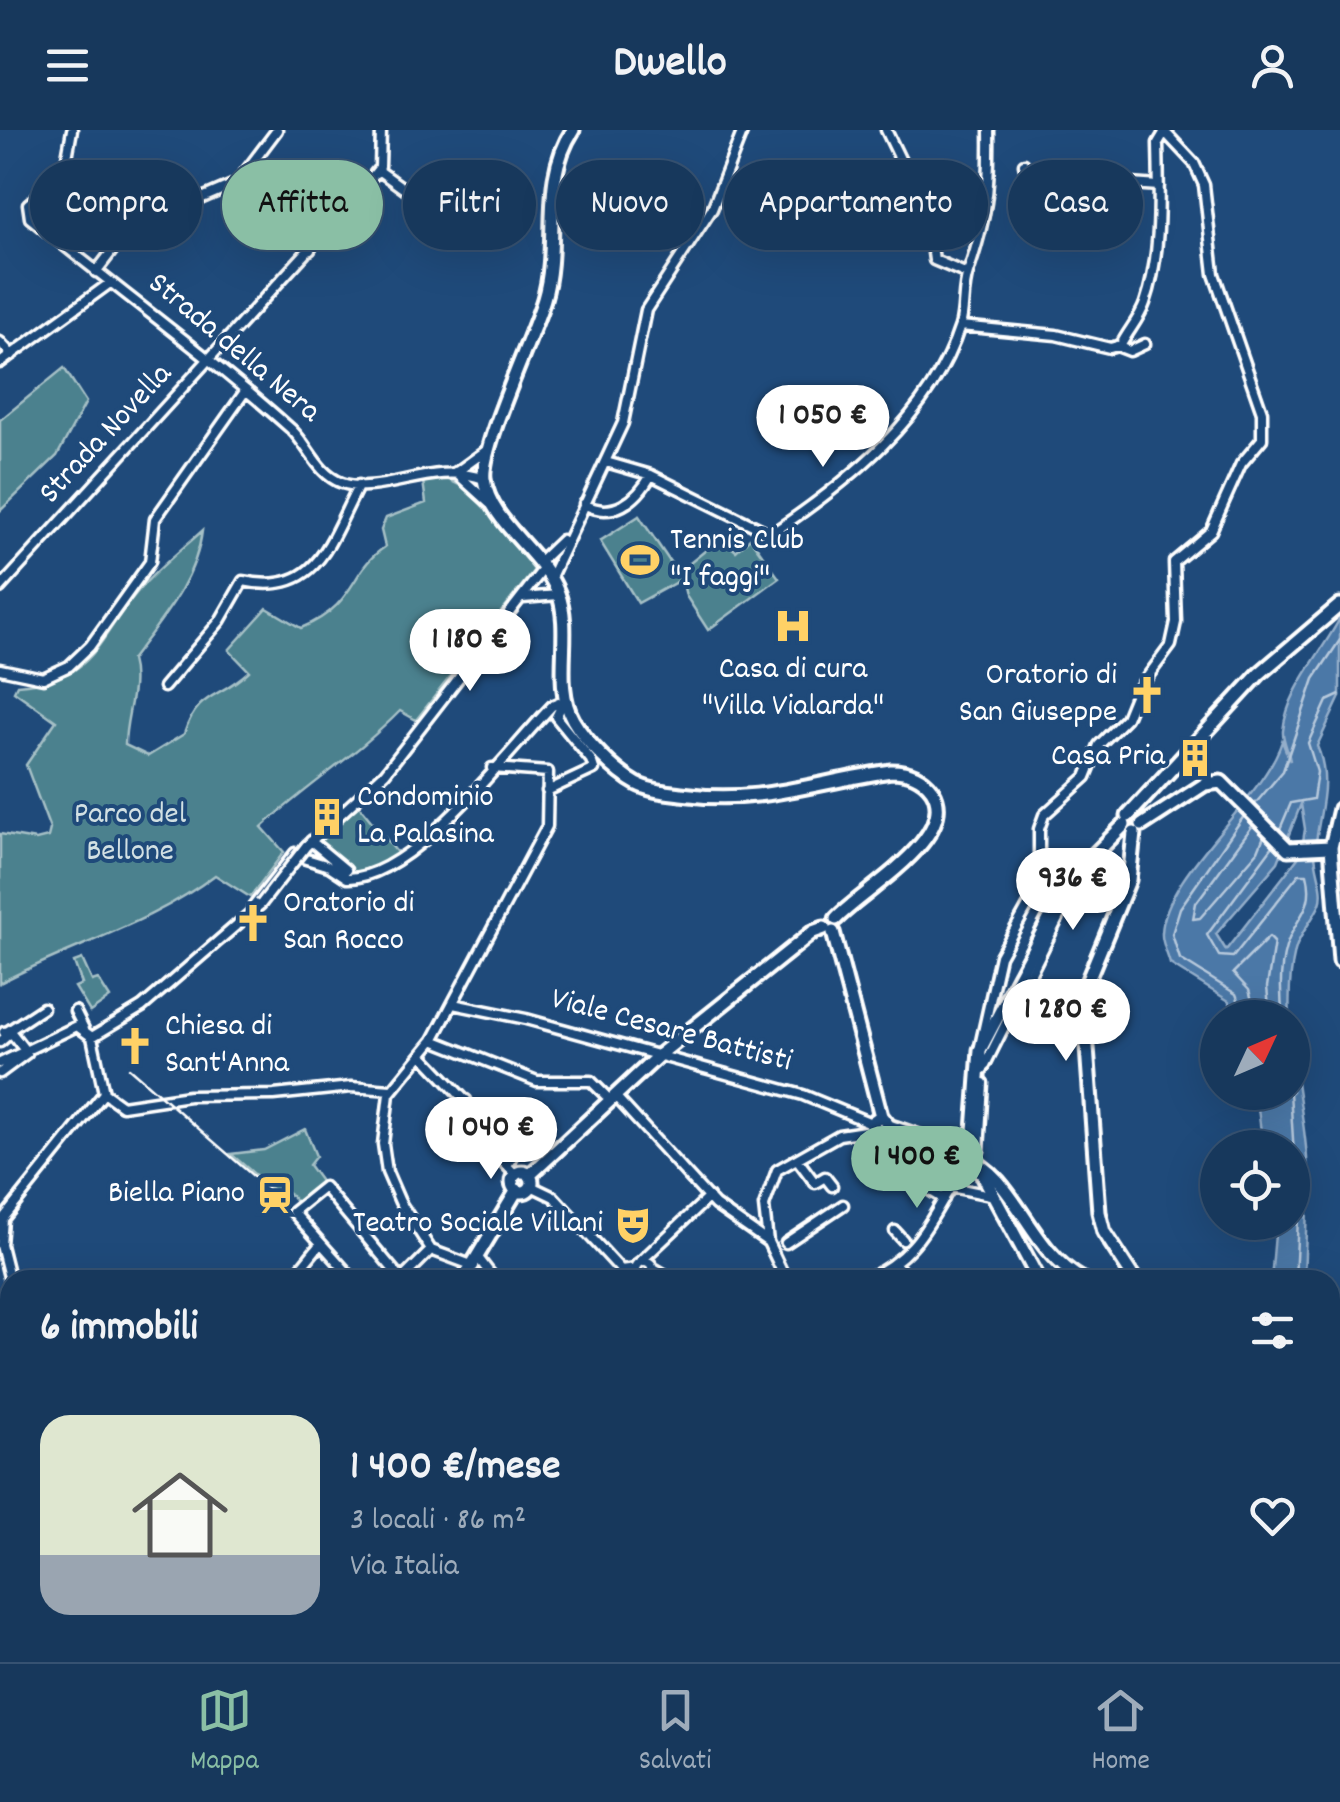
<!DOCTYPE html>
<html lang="it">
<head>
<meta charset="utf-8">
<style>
  :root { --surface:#17385c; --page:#203f62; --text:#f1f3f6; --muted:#9eacbb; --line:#365272; --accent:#8abfa5 }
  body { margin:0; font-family:Dekko,sans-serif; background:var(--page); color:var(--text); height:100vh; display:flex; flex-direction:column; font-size:38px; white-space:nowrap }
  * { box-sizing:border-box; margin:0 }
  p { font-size:32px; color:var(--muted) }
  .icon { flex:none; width:55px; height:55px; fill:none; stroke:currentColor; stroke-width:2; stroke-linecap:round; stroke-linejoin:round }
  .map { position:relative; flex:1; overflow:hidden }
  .details { position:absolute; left:0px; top:1140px; width:1340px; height:392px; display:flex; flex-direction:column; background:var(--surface); border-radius:30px 30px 0 0; box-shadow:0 10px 40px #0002,0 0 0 2px var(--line) }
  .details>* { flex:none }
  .guide { position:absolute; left:30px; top:30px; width:1280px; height:90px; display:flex; gap:20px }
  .needle { width:65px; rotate:46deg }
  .controls { position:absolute; left:1200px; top:870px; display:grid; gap:20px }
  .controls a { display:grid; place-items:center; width:110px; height:110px; border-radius:50%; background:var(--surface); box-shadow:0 10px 40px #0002,0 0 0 2px var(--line); font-size:50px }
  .price { position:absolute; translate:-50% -85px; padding:0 22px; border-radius:35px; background:#fff; color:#222; font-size:32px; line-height:65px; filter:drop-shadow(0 2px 5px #0008) }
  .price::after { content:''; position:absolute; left:50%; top:60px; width:30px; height:22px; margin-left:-15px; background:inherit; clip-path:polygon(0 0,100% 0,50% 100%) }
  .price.selected { background:var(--accent); color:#111 }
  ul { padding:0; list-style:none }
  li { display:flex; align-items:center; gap:30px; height:250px; padding:0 40px }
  li span { display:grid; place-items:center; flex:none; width:280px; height:200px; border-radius:30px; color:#555 }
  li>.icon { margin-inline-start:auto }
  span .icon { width:120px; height:120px; fill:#fffc; stroke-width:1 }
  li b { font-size:42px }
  h2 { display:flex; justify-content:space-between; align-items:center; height:120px; padding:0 40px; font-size:42px }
  .chip { padding:0 35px; border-radius:45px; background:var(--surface); box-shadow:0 10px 40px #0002,0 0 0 2px var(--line); font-size:35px; line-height:90px }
  .chip.selected { background:var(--accent); color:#111 }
  header { display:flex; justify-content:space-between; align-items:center; height:130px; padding:0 40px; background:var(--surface); font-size:45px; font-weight:700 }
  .dock { display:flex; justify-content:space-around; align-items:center; height:140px; border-top:2px solid var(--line); background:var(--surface); font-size:28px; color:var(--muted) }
  .dock a { display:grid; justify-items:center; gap:5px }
  .dock .selected { color:var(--accent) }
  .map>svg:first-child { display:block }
  .green { fill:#4c818e; stroke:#a6c0c6; stroke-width:2.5 }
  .water { fill:#4c78a7; stroke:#94aeca; stroke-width:2.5; fill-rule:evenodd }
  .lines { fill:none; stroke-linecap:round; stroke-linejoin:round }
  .shore { stroke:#b7c9dc; stroke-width:2.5 }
  .street-casing { stroke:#fff; stroke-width:15 }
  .secondary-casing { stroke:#fff; stroke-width:19 }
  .street { stroke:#1f4a7a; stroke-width:8 }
  .secondary { stroke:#1f4a7a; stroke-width:11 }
  .rail { stroke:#fff; stroke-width:2.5 }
  .street-bridge-casing { stroke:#fff; stroke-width:15; stroke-linecap:butt }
  .street-bridge { stroke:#1f4a7a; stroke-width:8 }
  .labels { text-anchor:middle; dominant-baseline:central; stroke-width:8; stroke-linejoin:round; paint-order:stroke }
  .street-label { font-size:32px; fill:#fff; stroke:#1f4a7a }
  .poi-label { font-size:32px; fill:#fff; stroke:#1f4a7a; text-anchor:start }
  .park-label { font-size:32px; fill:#d2e0e3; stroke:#1f4a7a }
</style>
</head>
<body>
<header><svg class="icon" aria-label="menu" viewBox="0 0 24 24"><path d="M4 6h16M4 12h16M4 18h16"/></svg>Dwello<svg class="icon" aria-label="person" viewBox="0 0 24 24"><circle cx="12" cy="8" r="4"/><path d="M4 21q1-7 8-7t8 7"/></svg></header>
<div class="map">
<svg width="1340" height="1532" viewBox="0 0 1340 1532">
  <rect width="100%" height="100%" fill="#1f4a7a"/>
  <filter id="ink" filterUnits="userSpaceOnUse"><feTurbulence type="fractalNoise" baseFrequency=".01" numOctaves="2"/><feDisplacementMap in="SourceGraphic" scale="20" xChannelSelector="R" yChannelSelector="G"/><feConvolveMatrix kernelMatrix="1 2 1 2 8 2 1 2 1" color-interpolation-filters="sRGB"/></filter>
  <g filter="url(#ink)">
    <path class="green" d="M64,238L86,272L57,326L0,381V290Z
      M447,349L470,360L534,440L416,590L400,581C357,625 306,656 262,697L284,722L250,767L215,745C150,795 71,815 0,853V704L36,710L48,707L50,699L26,635L56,591L14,561L17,555C98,549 93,514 139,460C157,439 181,420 202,401C196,451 160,491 131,530C139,558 125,586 125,615L148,626L184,604C198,561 218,570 249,541L229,520L267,478L301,498C358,474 349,440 385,417L381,400L386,388L426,373L423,351Z
      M639,386L681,448L680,441L721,408L736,421L750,408L779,448L708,500L686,466L682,449L638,473L600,411Z
      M359,676L399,725L373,740L348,744L347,737L316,710Z
      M82,829L92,851L98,849L110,868L90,882L75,857L82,854L74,832Z
      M305,999L316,1026L309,1035L323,1054L299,1075L284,1058L274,1061L231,1024L264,1020Z"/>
    <path class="water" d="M1340,488V567L1317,616C1333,653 1318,683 1315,721C1314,738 1326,759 1320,774C1313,790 1299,804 1295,821C1279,886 1302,962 1307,1028C1309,1069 1305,1109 1304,1150H1271L1276,1093L1292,1092V1018L1263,1017L1256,963L1292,962V888L1236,887L1229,871L1170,834C1168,825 1161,812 1162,803C1164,744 1264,669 1282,611L1290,631C1289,622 1282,609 1283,601C1287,560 1322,523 1340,488ZM1301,674L1305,699L1301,724L1226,820L1216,804L1278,732Z"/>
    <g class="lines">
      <path class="shore" d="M1255,674L1283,641L1314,549L1340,510
        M1244,686L1180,778L1172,804L1180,829L1236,864L1245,888
        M1253,695L1196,773L1193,789L1200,788L1258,721L1264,706
        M1280,699L1291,673L1313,669L1317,642L1308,613L1327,571L1340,565
        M1273,716L1207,805L1219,826L1233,827L1299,744H1307C1316,780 1295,786 1286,817C1279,840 1280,864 1283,888
        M1257,888L1249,860L1233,843L1269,807L1274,812L1267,857L1270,888
        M1290,962L1298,1088L1295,1150"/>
      <g class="street-casing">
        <path id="street" d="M72,0L64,44L28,74L30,88C117,159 207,224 291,299C309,316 317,344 342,353C382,367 432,330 484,349
          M886,0L928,87L934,130L967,144
          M1024,34L1026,44L1034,47L1159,56
          M378,40L407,61
          M237,53L310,120
          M96,142L128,100L237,53L277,0
          M960,196L1056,205L1110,218L1121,215C1128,201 1140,188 1145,173C1162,124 1159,64 1158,13L1164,3
          M0,212L12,225
          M1117,216L1130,221L1145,214
          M0,233L110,153
          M606,332L651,345L771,404C847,353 931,287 960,196C965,179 962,160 968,143C987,86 990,61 989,0
          M458,341L487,320
          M455,342L489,373
          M584,374C612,390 637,371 651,345
          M539,432L562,410
          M551,447L623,293L646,180L712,79L743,0
          M0,458L353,71L380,37L381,0
          M523,468L558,465
          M0,539L43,548L69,536L90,516L150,432L155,389L246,260
          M164,557L220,491L243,451C319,467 329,411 359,355
          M547,661L594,639L591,630L556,587L563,573
          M311,711L346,740
          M306,716L385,643L544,438
          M303,728L329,736L347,748C412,750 507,622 552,576L566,570
          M253,777L295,723
          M1023,857L1037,881L1085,902
          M453,874L526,889L803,965L871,993
          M75,881L84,899
          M8,901L43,878
          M92,907L104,963L122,976L189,966L274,965L351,957L391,960
          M433,910L537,951H591L611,971
          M0,912L7,906L4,902L10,901L27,923L0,943
          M980,916L1000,826L1039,756V699L1044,685L1086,647L1099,615L1126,588L1137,561L1171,515L1176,492L1174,432L1211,401L1241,334L1262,309V282L1214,144L1204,55L1194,33L1163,0
          M423,926L515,1023L507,1035
          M0,933L77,896L92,907L142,877L261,774
          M983,939L1084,737
          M616,967L715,1075L768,1112L786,1150
          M466,970L473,1002L515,1044
          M881,1004L918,1053L944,1069
          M797,1029L815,1053L825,1047L832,1056
          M871,1048L885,1038
          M531,1056L554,1067L621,1140L635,1138
          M951,1057L995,1066
          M895,1101L903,1110
          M768,1112L764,1076L777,1040L839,1005L872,1000
          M786,1113L843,1075
          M479,1129L495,1150
          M635 1140a9 9 0 1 1 18 0a9 9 0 1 1-18 0Z
          M640,1132L709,1067
          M896,1135L910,1150
          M474,1136L431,1120L400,1072L387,1042L383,1014L389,964L433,910L547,696L548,642L492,638
          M652,1137L674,1150
          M291,1150L321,1113
          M354,1150L293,1082L324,1057L402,1150
          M401,1150L431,1120
          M865,1150C935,1118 931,1069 979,1021L983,953
          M10,1151L1,1115L3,1089L104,963
          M0,1235L10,1224
          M0,1351L10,1366
          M1330,1381L1340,1408
          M0,1440L10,1430
          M405,1522L424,1532
          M799,1522L815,1532
          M1059,1522L1071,1532
          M1221,1522L1225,1532
          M383,1532L389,1522
          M606,1532L609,1522
          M763,1532L767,1522
          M989,1532L1002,1522"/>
      </g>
      <g class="secondary-casing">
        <path id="secondary" d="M573,0C539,52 561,112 544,169C533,207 480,317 484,349C490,394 542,421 558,463C573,502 552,553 573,590C585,611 615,642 637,654C650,661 667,662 681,664C761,675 813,652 891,641C907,641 922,646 932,660C961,706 863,760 836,789
          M1340,679L1331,717L1340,831
          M1128,686L1259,544L1340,475
          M1142,695L1205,654L1221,652L1288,719L1331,717
          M1134,703L1129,750L1083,862L1099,1082L1104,1102L1135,1150
          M833,802L881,986
          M889,996L879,1004L871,993L881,986L889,996C927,1010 970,1020 998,1051C1027,1084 1043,1128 1083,1150
          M972,1028L980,920L1071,748L1124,695
          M980,1040L1039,1150
          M512 1052a10 10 0 1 1 20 0a10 10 0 1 1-20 0Z
          M530,1045L658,926L813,802L824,798
          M463,1150L517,1060
          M1330,1432L1339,1496
          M1330,1517L1340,1515
          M130,1532L144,1526L154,1532
          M928,1532L932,1522
          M1300,1532L1306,1522
          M1315,1532L1323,1522"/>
      </g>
      <use href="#street" class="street"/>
      <use href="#secondary" class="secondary"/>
      <path class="rail" d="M129,938L275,1065"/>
      <g class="street-bridge-casing">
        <path id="street-bridge" d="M261,774L306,716"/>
      </g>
      <use href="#street-bridge" class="street-bridge"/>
    </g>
  </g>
  <defs>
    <g id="stadium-bare" transform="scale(3)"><path d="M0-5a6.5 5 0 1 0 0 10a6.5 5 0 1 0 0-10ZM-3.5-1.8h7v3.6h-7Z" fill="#ffd166" stroke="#1f4a7a" stroke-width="2.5" paint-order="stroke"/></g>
    <g id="hospital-bare" transform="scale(3)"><path d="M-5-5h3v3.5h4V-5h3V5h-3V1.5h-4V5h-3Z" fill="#ffd166" stroke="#1f4a7a" stroke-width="2.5" paint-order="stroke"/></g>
    <g id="church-bare" transform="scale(3)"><path d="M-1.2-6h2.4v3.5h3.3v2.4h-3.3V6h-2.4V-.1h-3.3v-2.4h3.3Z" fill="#ffd166" stroke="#1f4a7a" stroke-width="2.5" paint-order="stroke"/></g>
    <g id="building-bare" transform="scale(3)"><path d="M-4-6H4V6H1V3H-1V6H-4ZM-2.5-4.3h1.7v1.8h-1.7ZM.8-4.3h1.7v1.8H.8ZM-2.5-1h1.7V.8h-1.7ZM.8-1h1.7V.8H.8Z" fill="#ffd166" stroke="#1f4a7a" stroke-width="2.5" paint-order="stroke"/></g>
    <g id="station-bare" transform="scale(3)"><path d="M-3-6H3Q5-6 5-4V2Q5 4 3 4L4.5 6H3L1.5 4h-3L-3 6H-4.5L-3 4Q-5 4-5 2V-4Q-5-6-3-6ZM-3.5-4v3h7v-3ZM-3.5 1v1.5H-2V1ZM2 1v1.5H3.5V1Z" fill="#ffd166" stroke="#1f4a7a" stroke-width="2.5" paint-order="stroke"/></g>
    <g id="theatre-bare" transform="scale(3)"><path d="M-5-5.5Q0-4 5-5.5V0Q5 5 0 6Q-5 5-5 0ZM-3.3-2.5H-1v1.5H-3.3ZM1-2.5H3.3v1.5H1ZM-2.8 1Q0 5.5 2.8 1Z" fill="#ffd166" stroke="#1f4a7a" stroke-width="2.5" paint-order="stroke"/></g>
  </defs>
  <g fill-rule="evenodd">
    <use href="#stadium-bare" x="640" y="430"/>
    <use href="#hospital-bare" x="793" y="496"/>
    <use href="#church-bare" x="1147" y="565"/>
    <use href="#building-bare" x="1195" y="628"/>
    <use href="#building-bare" x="327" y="687"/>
    <use href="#church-bare" x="253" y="793"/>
    <use href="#church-bare" x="135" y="916"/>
    <use href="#station-bare" x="275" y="1065"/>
    <use href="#theatre-bare" x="633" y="1095"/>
  </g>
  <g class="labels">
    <g class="street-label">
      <text transform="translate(233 219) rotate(40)">Strada della Nera</text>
      <text transform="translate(107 305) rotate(-47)">Strada Novella</text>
      <text transform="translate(671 902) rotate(15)">Viale Cesare Battisti</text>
    </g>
    <g class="poi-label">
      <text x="670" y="412">Tennis Club<tspan x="670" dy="37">"I faggi"</tspan></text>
      <text x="793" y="541" text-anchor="middle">Casa di cura<tspan x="793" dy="37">"Villa Vialarda"</tspan></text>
      <text x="1117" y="547" text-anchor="end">Oratorio di<tspan x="1117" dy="37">San Giuseppe</tspan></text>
      <text x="1165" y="628" text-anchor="end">Casa Pria</text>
      <text x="357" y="669">Condominio<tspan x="357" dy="37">La Palasina</tspan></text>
      <text x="283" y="775">Oratorio di<tspan x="283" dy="37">San Rocco</tspan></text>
      <text x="165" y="898">Chiesa di<tspan x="165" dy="37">Sant'Anna</tspan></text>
      <text x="245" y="1065" text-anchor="end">Biella Piano</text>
      <text x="603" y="1095" text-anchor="end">Teatro Sociale Villani</text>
    </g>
    <g class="park-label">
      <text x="130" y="686">Parco del<tspan x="130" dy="37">Bellone</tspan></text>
    </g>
  </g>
</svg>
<div class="controls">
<a><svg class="needle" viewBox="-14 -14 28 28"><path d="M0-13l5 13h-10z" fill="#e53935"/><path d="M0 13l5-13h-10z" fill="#9eacbb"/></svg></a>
<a><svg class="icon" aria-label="locate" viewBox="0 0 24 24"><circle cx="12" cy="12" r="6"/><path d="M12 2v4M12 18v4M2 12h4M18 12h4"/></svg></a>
</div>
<b class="price" style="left:823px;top:340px">1 050 €</b>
<b class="price" style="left:470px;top:564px">1 180 €</b>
<b class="price" style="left:1073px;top:803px">936 €</b>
<b class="price" style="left:1066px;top:934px">1 280 €</b>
<b class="price" style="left:491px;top:1052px">1 040 €</b>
<b class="price selected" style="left:917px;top:1081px">1 400 €</b>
<div class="guide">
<a class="chip">Compra</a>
<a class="chip selected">Affitta</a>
<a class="chip">Filtri</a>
<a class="chip">Nuovo</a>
<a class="chip">Appartamento</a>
<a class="chip">Casa</a>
</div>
<section class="details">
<h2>6 immobili<svg class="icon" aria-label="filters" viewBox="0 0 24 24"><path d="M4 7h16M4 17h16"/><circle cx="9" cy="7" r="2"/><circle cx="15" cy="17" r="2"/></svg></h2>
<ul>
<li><span style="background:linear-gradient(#dfe7d0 70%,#9aa5b1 0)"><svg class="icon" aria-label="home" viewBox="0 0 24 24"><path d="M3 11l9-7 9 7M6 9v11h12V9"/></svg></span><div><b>1 400 €/mese</b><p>3 locali · 86 m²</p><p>Via Italia</p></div><svg class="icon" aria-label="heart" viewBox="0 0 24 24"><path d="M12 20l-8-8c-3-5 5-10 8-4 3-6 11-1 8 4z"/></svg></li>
</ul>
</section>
</div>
<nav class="dock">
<a class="selected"><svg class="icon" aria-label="map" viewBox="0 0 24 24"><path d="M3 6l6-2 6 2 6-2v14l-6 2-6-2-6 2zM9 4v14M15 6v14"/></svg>Mappa</a>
<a><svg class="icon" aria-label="saved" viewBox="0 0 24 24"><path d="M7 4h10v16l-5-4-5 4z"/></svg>Salvati</a>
<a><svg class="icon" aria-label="home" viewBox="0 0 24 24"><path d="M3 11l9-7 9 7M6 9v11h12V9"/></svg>Home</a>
</nav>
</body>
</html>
